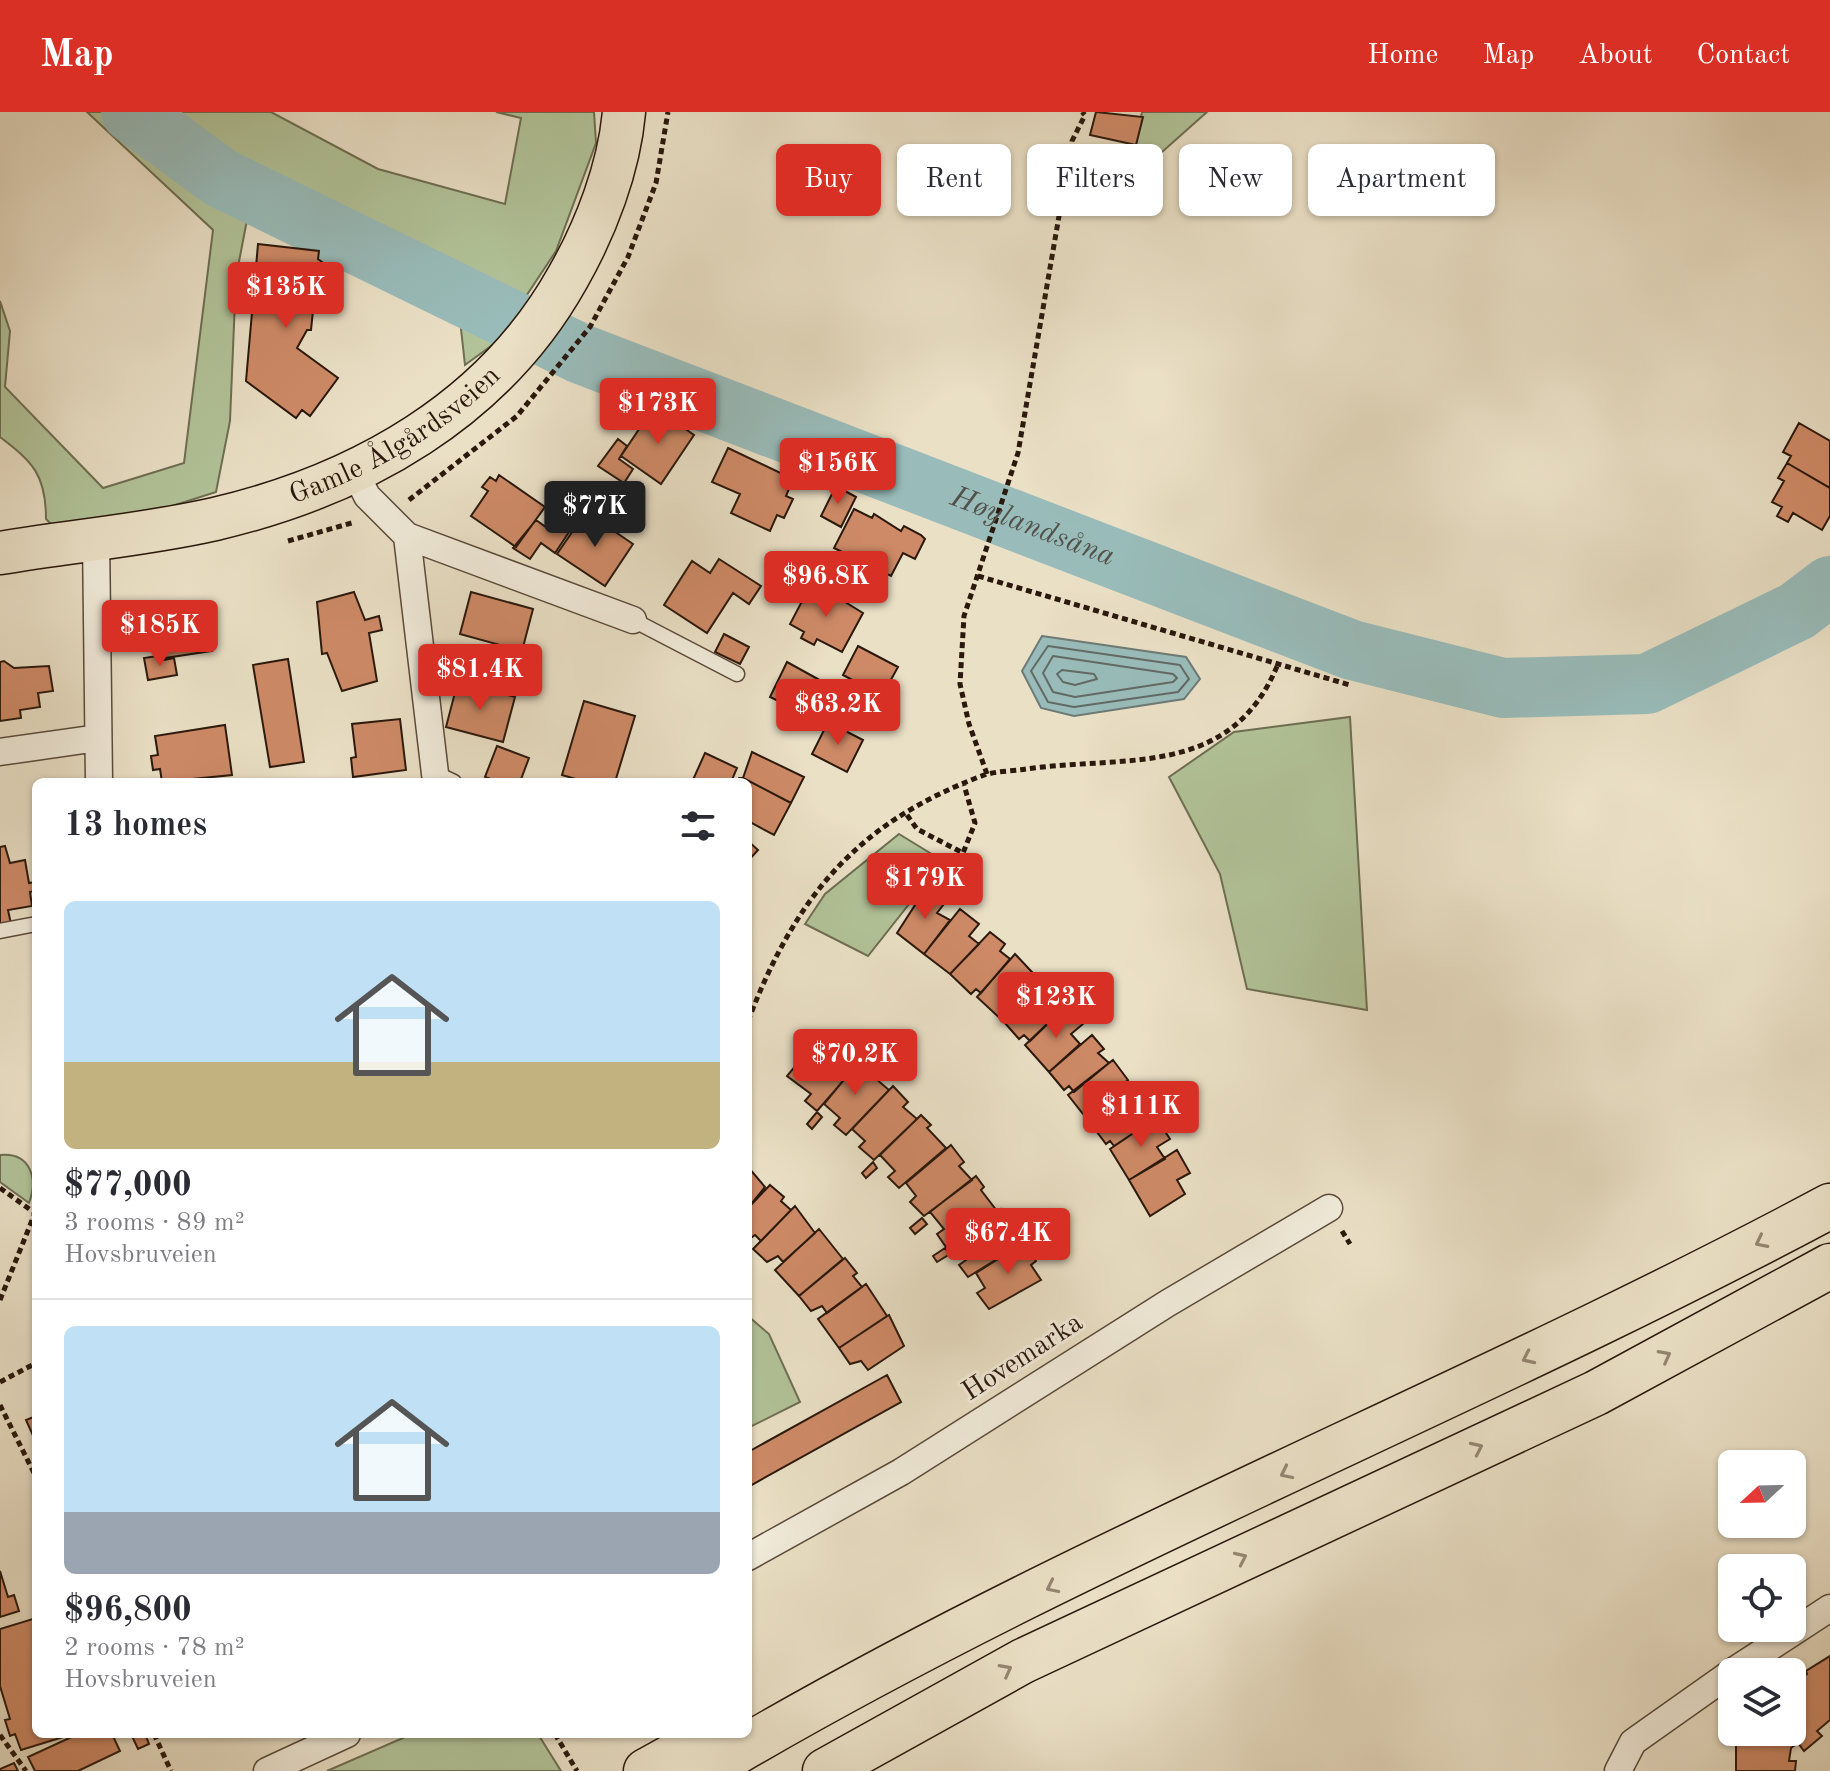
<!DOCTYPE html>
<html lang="en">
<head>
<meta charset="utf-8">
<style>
  :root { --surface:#fff; --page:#f7f7f7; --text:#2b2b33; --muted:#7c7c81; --line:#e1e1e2; --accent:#d93025 }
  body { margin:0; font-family:"Old Standard TT",serif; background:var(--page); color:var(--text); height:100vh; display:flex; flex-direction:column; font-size:30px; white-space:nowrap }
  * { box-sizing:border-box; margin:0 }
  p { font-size:26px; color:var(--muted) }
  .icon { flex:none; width:44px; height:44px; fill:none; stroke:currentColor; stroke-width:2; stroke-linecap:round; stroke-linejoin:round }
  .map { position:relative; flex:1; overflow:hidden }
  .sheet { position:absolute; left:32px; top:666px; width:720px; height:960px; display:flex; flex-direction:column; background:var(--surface); border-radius:12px; box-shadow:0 2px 6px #0004 }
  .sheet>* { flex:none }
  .hud { position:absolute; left:776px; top:32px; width:760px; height:72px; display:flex; gap:16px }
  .needle { width:52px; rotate:248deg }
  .controls { position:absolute; left:1718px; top:1338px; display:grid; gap:16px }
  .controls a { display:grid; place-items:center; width:88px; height:88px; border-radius:12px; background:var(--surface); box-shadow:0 2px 6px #0004; font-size:40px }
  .price { position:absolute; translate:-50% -68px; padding:0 18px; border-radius:8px; background:var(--accent); color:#fff; font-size:26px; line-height:52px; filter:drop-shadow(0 2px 4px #0008) }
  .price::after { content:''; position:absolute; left:50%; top:48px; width:24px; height:18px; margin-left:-12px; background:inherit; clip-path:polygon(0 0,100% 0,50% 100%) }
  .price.current { background:#222; color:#fff }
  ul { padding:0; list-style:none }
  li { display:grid; align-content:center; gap:16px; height:424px; padding:0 32px }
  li+li { border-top:2px solid var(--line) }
  li span { display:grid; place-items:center; height:248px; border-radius:12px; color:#555 }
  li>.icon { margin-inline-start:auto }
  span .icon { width:144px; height:144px; fill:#fffc; stroke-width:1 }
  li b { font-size:34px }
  h2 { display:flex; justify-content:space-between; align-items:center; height:96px; padding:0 32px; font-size:34px }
  .tag { padding:0 28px; border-radius:12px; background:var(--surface); box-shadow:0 2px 6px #0004; font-size:28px; line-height:72px }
  .tag.current { background:var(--accent); color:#fff }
  header { display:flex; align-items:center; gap:48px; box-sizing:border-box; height:112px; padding:0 40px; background:var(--accent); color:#fff }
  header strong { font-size:38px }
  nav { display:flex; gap:44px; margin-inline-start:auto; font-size:28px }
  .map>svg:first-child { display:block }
  .green { fill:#b2c399; stroke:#6e6e53; stroke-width:2 }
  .water { fill:#99bcba; stroke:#6d7a75; stroke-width:2 }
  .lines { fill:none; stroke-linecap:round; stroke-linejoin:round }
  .shore { stroke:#626a64; stroke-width:2 }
  .river { stroke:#99bcba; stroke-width:60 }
  .building { fill:#ce8a67; stroke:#2a180d; stroke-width:2 }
  .lane-casing { stroke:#5a4a3b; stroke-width:17 }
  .street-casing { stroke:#5a4a3b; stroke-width:29 }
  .primary-casing { stroke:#2a180d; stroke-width:45 }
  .highway-casing { stroke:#2a180d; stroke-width:47 }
  .path { stroke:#2a180d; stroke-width:5; stroke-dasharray:6 4; stroke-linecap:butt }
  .lane { stroke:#f1ebda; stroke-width:14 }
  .street { stroke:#f1ebda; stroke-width:26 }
  .primary { stroke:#eae0c6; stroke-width:42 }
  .highway { stroke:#eae0c6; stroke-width:44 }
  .oneway { stroke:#948673 }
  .labels { text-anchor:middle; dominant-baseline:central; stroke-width:6; stroke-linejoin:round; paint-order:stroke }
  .street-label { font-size:28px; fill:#2a180d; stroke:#f1ebda }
  .water-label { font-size:30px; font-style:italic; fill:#51514a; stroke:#f1ebda }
</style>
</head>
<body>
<header>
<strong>Map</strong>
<nav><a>Home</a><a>Map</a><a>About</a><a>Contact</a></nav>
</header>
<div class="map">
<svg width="1830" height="1659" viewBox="0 0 1830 1659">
  <rect width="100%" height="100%" fill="#eae0c6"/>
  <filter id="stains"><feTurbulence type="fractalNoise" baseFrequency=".0025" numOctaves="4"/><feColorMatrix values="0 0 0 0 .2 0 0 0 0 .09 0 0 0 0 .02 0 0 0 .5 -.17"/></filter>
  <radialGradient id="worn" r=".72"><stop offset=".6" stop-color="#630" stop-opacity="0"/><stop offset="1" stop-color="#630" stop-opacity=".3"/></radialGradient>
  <path class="green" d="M87,0H271L378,57L505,92L521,6L496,0H594L596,31L556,139L495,231L465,253L460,208L329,143L265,103L247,108L236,165L230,309L216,380L169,395L52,413L46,407C46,363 33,350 0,325V189L10,219L5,275L103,376L184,351L213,118Z
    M1142,0H1207L1162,40L1131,42L1136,33Z
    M1350,605L1367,898L1247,877L1220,762L1169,665L1234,620Z
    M899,722L943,749L868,844L805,812L825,782Z
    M0,1043C31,1040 38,1067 29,1091L0,1070Z
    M748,1204L769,1222L800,1290L748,1316Z
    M412,1622H538L561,1659H327Z"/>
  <path class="water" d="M1042,524L1186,545L1200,567L1184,587L1074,604L1041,596L1022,559Z"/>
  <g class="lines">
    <path class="shore" d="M1048,534L1180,553L1189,567L1178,580L1074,595L1048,590L1031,559Z
      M1053,544L1173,562L1177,566L1173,570L1075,585L1053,580L1043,561Z
      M1062,558L1094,562L1097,567L1075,573L1063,570L1057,562Z"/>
    <path class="river" id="s1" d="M131,0L221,66L581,242L1352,538L1503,576L1647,572L1797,499L1830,474"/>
  </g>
  <path class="building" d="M1096,0L1143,5L1136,33L1090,23Z
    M258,132L319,139L318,147L329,155V162L317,160L311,218H307L297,236L338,266L310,304L302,298L296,306L246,269Z
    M654,295L694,323L661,372L621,344Z
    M1799,311L1830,329V376L1787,351L1791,344L1783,340Z
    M618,327L627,334L619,347L633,357L624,371L598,354Z
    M728,336L793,367L786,384L793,387L784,406L777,403L770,419L731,401L740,382L712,370Z
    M1787,351L1830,376V404L1822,418L1793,401L1788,410L1777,404L1782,395L1772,390L1784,369L1778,366Z
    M499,363L545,395L516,435L471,404L488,379L482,375L490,365L496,369Z
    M836,374L856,385L841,415L821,404Z
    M854,397L872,406L874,402L901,419L904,414L921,423L925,427L915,447L903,441L891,464L834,436Z
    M586,400L633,432L605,474L557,442Z
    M536,408L550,418L557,408L571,417L555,441L541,431L530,447L513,436Z
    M719,447L761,474L749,492L733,481L707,521L664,493L692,449L710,461Z
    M810,474L826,482L827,479L863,501L842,540L817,527L814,533L801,526L804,520L790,512Z
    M354,480L365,508L379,504L382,518L369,521L377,569L342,579L327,541L322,542L317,490Z
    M471,480L533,497L522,539L460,522Z
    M205,493L212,539L158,547L154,521L160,520L156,501Z
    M724,522L749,535L740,552L715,540Z
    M858,534L898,555L882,584L843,563Z
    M488,539L514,546L509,563L484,556Z
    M157,544L164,548L174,546L177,563L148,568L144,546Z
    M288,547L304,650L270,655L253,553Z
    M4,549L14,556L49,554L53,579L38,581L40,595L20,598L21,606L0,609V550Z
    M787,550L825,571L809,603L800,600L795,608L782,602L787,593L770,585Z
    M458,569L515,585L503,630L446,615Z
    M584,589L635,604L615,670H586L562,663Z
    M400,607L406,658L353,665L351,646L356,645L352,612Z
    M828,610L863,628L847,660L812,642Z
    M225,613L232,663L162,670L160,657L153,658L151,644L158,643L155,624Z
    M497,634L529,646L520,670H499L485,665Z
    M752,640L804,665L791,691L743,666Z
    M705,641L737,656L731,670H692Z
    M739,666H743L791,691L774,723L748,709V670H737Z
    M748,729L758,738L748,749Z
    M5,734L10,751L25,748L29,771L36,770V779L30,780L32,794L8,798L11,812L0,814V735Z
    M928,773L948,787L937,801L950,808L924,842L897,821Z
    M960,797L979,812L969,824L979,832L950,862L924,842Z
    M990,820L1005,832L1000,839L1010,847L981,881L976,877L971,882L950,862Z
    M1015,842L1032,860L1022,872L1032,881L1004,910L977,885Z
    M1041,867L1057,882L1053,887L1062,898L1030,929L1024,923L1019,927L1004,910Z
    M1066,894L1083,912L1071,922L1080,932L1049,960L1025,933Z
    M828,923L838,931L836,935L858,952L817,999L805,989L811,982L787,964L797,952L802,957Z
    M1092,923L1104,937L1098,941L1109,951L1074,980L1069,974L1064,978L1049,960Z
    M860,948L871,957L868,960L889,978L846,1023L834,1013L840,1006L824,992Z
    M1113,948L1128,968L1117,977L1125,987L1091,1012L1068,983Z
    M893,974L908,990L903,995L917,1007L874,1048L859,1035L865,1029L852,1017Z
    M1137,979L1148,994L1143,999L1150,1010L1114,1034L1110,1029L1106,1032L1091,1012Z
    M817,1000L822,1005L812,1017L807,1012Z
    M921,1003L931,1013L927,1016L946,1036L899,1076L888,1065L895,1059L880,1043Z
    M1156,1006L1170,1027L1157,1035L1165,1047L1129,1068L1110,1037Z
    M951,1033L964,1050L959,1054L972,1068L924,1104L910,1090L916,1084L906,1071Z
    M1177,1038L1190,1061L1177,1068L1185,1082L1150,1104L1129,1068Z
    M873,1050L877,1056L866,1066L862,1061Z
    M748,1055L765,1075L748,1096Z
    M976,1064L984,1075L981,1078L997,1099L946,1135L937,1122L944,1117L930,1100Z
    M770,1073L784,1085L781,1089L791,1098L761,1129L755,1123L748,1128V1096Z
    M795,1094L815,1121L783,1150L778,1144L767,1150L753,1137Z
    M1001,1097L1008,1108L1005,1110L1020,1133L968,1165L959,1153L966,1148L954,1130Z
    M922,1106L927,1112L915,1122L910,1116Z
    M819,1117L843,1147L799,1184L775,1158Z
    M1025,1130L1036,1149L1031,1153L1041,1168L989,1197L977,1181L985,1176L976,1161Z
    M945,1136L950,1142L937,1150L933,1144Z
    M845,1146L857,1161L853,1164L862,1175L827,1201L822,1194L811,1199L799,1184Z
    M866,1172L887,1204L839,1236L818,1207Z
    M889,1203L904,1234L868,1258L861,1249L850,1252L839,1236Z
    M887,1263L901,1290L748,1375V1340Z
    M36,1304V1330L26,1308Z
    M0,1459L8,1485L14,1483L19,1499L0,1505Z
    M36,1506V1622H73L21,1638L15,1622L10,1624L5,1608L10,1607L0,1574V1517Z
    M1830,1544V1608L1817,1619L1822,1624L1804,1639L1798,1631L1791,1636L1789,1649H1796L1795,1659H1736V1633L1728,1632L1730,1613L1732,1620H1792V1575L1807,1562L1806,1559Z
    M78,1622H112L120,1639L78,1659H35L28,1645Z
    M131,1622H145L149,1632L138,1637Z
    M14,1651L18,1659H0V1657Z"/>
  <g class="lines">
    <g class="lane-casing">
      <path id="lane" d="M633,508L737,562
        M435,661L454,670
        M0,819L36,812"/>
    </g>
    <g class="street-casing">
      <path id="street" d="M355,360L367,384L407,424L633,508
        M407,424L436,670
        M96,425L99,670
        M0,640L98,626
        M748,1445L901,1360L1168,1191L1329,1096
        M1732,1560L1830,1496
        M267,1659L347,1622
        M1618,1659L1633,1630L1732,1560"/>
    </g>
    <g class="primary-casing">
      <g id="primary">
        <path id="s2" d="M0,441C71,429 145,423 215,407C360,373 494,298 568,165C596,116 619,56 624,0"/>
      </g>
    </g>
    <g class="highway-casing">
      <path id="highway" d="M646,1659L713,1622
        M704,1659C1064,1444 1460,1292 1830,1094
        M825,1659L1023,1549L1596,1281L1830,1154"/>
    </g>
    <path class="path" d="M409,388L517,304L590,215L628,145L656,71L668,0
      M288,429L355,410
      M978,464L1350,573
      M987,662L969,612L960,572L964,504L1018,341L1072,29L1085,3L1082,0
      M907,703L917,717L963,741L975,711L964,673
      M748,909C796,784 856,711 984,663C997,659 1013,659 1026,657C1126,643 1231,667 1278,552
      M0,1076L35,1101
      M1342,1119L1350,1132
      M0,1188L35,1101
      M0,1270L36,1251
      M0,1293L36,1365
      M154,1622L171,1659
      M555,1622L577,1659
      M0,1623L26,1659"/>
    <use href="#lane" class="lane"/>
    <use href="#street" class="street"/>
    <use href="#primary" class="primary"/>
    <use href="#highway" class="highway"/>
  </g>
  <defs><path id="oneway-chevron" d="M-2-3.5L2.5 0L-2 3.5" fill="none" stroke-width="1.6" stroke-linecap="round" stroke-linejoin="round" transform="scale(2)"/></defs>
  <g class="oneway">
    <use href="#oneway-chevron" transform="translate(1761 1130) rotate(153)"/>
    <use href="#oneway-chevron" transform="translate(1665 1244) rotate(-28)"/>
    <use href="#oneway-chevron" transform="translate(1528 1246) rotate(155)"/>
    <use href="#oneway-chevron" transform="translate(1477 1336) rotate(-25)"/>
    <use href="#oneway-chevron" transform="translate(1286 1361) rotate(154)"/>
    <use href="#oneway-chevron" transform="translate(1241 1446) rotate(-25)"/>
    <use href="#oneway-chevron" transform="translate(1052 1475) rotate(154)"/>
    <use href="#oneway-chevron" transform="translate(1006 1558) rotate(-28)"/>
  </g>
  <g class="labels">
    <g class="street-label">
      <text stroke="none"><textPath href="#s2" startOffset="418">Gamle Ålgårdsveien</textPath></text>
      <text transform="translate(1023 1246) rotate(-33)">Hovemarka</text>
    </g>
    <g class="water-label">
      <text stroke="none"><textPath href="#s1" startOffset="996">Høylandsåna</textPath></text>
    </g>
  </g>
  <rect width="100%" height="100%" filter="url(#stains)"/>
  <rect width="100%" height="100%" fill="url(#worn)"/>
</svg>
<div class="controls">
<a><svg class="needle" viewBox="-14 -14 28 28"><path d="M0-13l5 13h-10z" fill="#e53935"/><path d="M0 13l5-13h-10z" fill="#7c7c81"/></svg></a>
<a><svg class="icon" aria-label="locate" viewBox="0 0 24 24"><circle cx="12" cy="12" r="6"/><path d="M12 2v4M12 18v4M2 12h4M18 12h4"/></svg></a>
<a><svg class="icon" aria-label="layers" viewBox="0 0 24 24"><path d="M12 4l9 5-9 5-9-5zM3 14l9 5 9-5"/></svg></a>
</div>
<b class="price" style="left:286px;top:218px">$135K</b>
<b class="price" style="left:658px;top:334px">$173K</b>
<b class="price" style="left:838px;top:394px">$156K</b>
<b class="price current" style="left:595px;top:437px">$77K</b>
<b class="price" style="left:826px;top:507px">$96.8K</b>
<b class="price" style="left:160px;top:556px">$185K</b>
<b class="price" style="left:480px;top:600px">$81.4K</b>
<b class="price" style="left:838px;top:635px">$63.2K</b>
<b class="price" style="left:925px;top:809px">$179K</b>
<b class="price" style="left:1056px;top:928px">$123K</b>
<b class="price" style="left:855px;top:985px">$70.2K</b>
<b class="price" style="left:1141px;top:1037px">$111K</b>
<b class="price" style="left:1008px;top:1164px">$67.4K</b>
<div class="hud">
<a class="tag current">Buy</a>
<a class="tag">Rent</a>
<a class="tag">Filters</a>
<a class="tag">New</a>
<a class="tag">Apartment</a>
</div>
<section class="sheet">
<h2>13 homes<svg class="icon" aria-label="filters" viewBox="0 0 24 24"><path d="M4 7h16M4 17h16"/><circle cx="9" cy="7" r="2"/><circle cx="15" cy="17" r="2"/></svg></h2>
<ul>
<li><span style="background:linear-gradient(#bfe0f5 65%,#c2b280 0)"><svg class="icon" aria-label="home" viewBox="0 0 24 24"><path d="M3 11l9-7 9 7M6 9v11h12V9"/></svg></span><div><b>$77,000</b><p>3 rooms · 89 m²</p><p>Hovsbruveien</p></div></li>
<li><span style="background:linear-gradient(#bfe0f5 75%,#9aa5b1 0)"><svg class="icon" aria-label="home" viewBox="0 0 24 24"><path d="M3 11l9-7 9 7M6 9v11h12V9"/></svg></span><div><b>$96,800</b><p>2 rooms · 78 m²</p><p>Hovsbruveien</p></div></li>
</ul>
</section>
</div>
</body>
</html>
